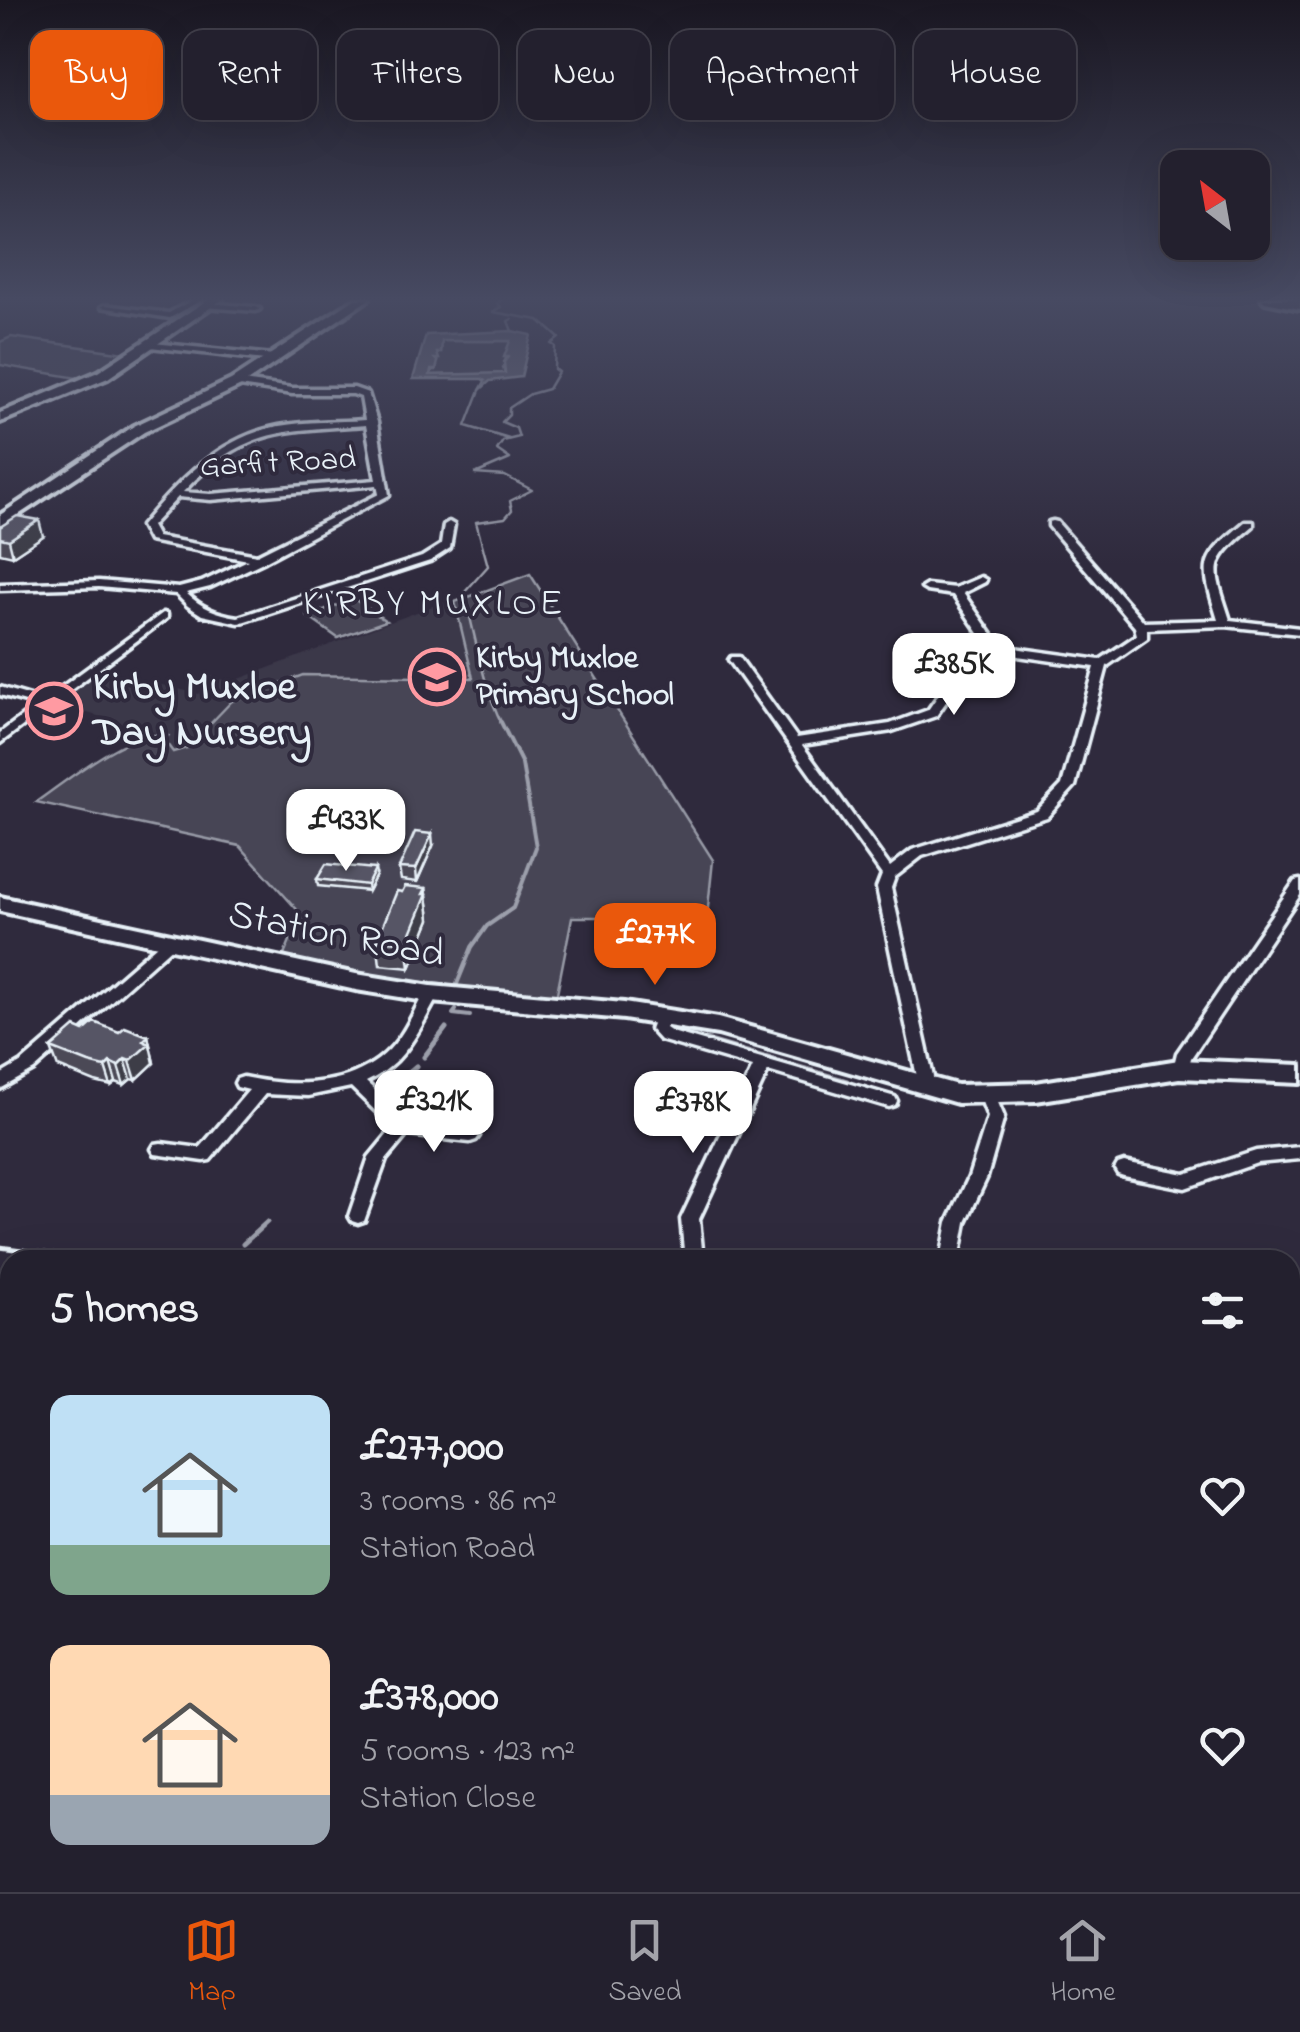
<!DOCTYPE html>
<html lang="en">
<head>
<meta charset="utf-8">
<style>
  :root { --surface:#23202e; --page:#2f2d3a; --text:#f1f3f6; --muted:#a3a3aa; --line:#403e4a; --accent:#ea580c }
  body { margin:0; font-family:"Indie Flower",sans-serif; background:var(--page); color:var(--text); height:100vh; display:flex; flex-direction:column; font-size:38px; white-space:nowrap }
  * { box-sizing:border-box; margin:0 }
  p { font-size:32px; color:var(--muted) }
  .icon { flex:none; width:55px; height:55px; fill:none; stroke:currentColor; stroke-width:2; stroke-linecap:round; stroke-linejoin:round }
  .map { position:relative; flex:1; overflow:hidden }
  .sheet { position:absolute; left:0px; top:1250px; width:1300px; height:642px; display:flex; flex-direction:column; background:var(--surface); border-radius:30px 30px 0 0; box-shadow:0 10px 40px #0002,0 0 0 2px var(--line) }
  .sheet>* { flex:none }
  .guide { position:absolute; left:30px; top:30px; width:1240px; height:90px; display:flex; gap:20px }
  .needle { width:65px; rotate:329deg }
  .buttons { position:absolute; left:1160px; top:150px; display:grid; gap:20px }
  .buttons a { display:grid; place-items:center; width:110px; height:110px; border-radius:20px; background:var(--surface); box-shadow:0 10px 40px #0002,0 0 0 2px var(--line); font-size:50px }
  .price { position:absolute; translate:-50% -85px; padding:0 22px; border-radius:20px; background:#fff; color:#222; font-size:32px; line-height:65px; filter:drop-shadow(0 2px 5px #0008) }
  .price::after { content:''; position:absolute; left:50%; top:60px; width:30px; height:22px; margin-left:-15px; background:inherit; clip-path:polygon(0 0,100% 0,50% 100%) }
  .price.selected { background:var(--accent); color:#fff }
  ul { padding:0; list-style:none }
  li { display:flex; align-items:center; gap:30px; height:250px; padding:0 50px }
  li span { display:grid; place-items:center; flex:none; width:280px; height:200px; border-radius:20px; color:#555 }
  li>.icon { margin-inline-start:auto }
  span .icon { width:120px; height:120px; fill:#fffc; stroke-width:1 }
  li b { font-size:42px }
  h2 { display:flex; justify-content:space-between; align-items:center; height:120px; padding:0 50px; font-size:42px }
  .tag { padding:0 35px; border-radius:20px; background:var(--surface); box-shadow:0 10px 40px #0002,0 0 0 2px var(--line); font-size:35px; line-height:90px }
  .tag.selected { background:var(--accent); color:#fff }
  .tab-bar { display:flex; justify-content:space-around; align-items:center; height:140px; border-top:2px solid var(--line); background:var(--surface); font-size:28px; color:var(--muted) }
  .tab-bar a { display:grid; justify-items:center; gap:5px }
  .tab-bar .selected { color:var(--accent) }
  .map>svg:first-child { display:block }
  .built { fill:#3b3749 }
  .green { fill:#464455; stroke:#979aa6; stroke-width:2.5 }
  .water { fill:#696978; stroke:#9c9fab; stroke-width:2.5; fill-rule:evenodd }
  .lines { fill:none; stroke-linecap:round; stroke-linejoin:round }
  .stream-far3 { stroke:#9c9fab; stroke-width:2.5 }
  .stream-far2 { stroke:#9c9fab; stroke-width:4 }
  .stream-far1 { stroke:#9c9fab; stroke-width:5 }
  .stream { stroke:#9c9fab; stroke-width:6 }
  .street-casing { stroke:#e8f1f8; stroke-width:7 }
  .secondary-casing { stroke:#e8f1f8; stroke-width:8 }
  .highway-casing { stroke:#e8f1f8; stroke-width:8 }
  .street { fill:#2f2a3d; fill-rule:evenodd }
  .secondary { fill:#2f2a3d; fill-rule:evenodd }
  .highway { fill:#2f2a3d; fill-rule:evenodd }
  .rail { stroke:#e8f1f8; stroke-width:5 }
  .wall { fill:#4b4957; stroke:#e8f1f8; stroke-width:2.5 }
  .shaded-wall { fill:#3d3c47; stroke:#e8f1f8; stroke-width:2.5 }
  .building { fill:#575565; stroke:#e8f1f8; stroke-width:2.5 }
  .labels { text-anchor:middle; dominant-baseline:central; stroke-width:8; stroke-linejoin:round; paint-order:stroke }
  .far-street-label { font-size:32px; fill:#e8f1f8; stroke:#2f2a3d }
  .far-poi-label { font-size:32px; font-weight:bold; fill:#e8f1f8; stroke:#2f2a3d; text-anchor:start }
  .far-quarter-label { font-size:38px; letter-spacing:2.5px; fill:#e8f1f8; stroke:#2f2a3d }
  .poi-label { font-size:40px; font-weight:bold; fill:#e8f1f8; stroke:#2f2a3d; text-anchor:start }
  .street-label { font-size:40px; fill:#e8f1f8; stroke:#2f2a3d }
</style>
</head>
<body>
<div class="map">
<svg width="1300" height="1892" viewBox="0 0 1300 1892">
  <rect width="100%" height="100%" fill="#2f2a3d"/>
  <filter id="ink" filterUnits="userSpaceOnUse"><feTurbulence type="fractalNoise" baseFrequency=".01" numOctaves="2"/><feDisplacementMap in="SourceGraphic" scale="20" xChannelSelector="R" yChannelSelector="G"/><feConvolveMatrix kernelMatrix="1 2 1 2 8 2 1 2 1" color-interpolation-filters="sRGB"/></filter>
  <g filter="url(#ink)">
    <path class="built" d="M446,601L455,602L474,678L303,675L232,701L187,748L173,752L164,740L167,736L56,704L100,670L199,694L212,676L231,682Z"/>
    <path class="green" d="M11,337L132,354L83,379L0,365V342Z
      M442,341H511L503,368L505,374L430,375L438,362L434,360L438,358L436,353L441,352Z
      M530,574L713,860L707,917H572L556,998L280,965L301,914L240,846L36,802C67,781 131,726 168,736L164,740L173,752L187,748L232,701L303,675L473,678L455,602Z
      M354,599L386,621L338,638L307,616Z
      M0,1281L10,1282V1882H1084L1091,1892H0Z"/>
    <path class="water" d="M512,331L531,335L521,377L490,381L480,390L485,381L482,379H413L426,335ZM442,341H510L504,357H508L504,362L505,373L430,375L431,370H436L438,362L435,359H439L437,353H441Z"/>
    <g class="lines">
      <path class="stream-far3" d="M512,319L508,321L512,331
        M480,390L466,426L509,439
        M502,724C482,684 476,637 464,593L488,566L476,522L505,518L512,510L510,501L532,490L505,476L475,474L510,459L497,450L503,441L519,437L516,428L502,422L509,415V408L530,394L548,389L558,372L554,369L555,346L551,344L559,338L539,320L493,312L501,307L497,303L503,299"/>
      <path class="stream-far2" d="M457,984L472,947L487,926L513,908L536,847L522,764L501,722
        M456,1010L453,1014L470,1016"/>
      <path class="stream-far1" d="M682,1033L847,1081
        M424,1057L446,1028
        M402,1078L416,1066
        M243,1244L267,1222"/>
      <path class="stream" d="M0,1454L10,1440"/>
      <g class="street-casing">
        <path id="street" d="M194,299H203L170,318L101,307L105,305L169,313Z
          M208,303L256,307L260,309L256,311L205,307V303Z
          M153,343L274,355L278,358L274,361L150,347V343Z
          M236,380L292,388H354L368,393L377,422L389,495L265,561L210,587L186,593C202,608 217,614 238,617L422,557L441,545L444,525L449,522L454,525L450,548L430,561L239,623L202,615L188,606L176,594L99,587L0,590V584L99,581L179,588L202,582L248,560L149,541L141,526C177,482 220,437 279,426C307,421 336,422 365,420L361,397L353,394H292L233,385L232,383ZM366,425L376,480L211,494L183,492C244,427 283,431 366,425ZM377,485L379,494L257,555L157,537L151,526L178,497L211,500Z
          M1053,521L1057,522L1144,622L1218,620C1201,563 1198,561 1245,522H1253V526C1207,564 1213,566 1230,620L1300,628V634L1225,626L1147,629V638L1107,666L1075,786L1047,817L922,856L895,877L891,888L935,1086L933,1090H921L919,1086L877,888L882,875L729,660L731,657H739L797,738L890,724L928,710L965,657L989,648L953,595L927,591L922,588L927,585L955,588L981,577L986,580L985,582L963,593L1000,646L1100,660L1137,635L1135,627L1049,526V522ZM997,653L1095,667L1062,785L1037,811L912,850L890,867L802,745L892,731L936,716L973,663Z
          M163,613L167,614V618L0,743V733L37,705L0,695V687L44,700Z
          M1300,880V895L1191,1058L1187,1073H1175L1173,1069L1177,1053L1295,881Z
          M169,937L174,939L176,942L174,945L34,1070L0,1089V1075L22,1062L164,939Z
          M431,989L439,994C419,1030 405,1064 366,1082L408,1122L470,1130L476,1132L479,1136L476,1140L470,1142L407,1135L386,1160L364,1221L358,1223L352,1221L349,1216L369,1157L393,1128L351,1087L308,1096L265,1094L210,1160L204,1161L155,1154L152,1149L155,1144L161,1143L200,1148L249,1090L237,1087L235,1083L237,1079L243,1077C298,1089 363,1088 399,1038C410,1023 416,1006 426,990Z
          M662,1012L670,1017L666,1028L672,1032L895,1097L897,1101L895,1105L889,1107L768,1071L699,1219L703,1260H685L681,1219L753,1067L660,1040L650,1029L656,1013Z
          M988,1091L994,1093L1004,1117L987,1177L966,1222L959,1260H941L948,1222L969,1177L988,1117L980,1097L982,1093Z
          M1300,1147V1159L1257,1163L1185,1188L1124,1176L1118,1174L1115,1169L1118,1164L1124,1162L1185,1174L1256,1151Z
          M1290,1692L1300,1697V1725L1290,1720Z"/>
      </g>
      <g class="secondary-casing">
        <path id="secondary" d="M209,299H223L108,378L0,422V413L98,372Z
          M355,299H369L241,386L144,432L0,527V515L134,426L231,380Z
          M0,897L356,974L431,986L624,1003L718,1018L957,1085L1036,1083L1179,1060L1300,1065V1083L1179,1078L1036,1101L957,1103L718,1034L624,1019L431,1002L356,990L0,911Z"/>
      </g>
      <g class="highway-casing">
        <path id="highway" d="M1262,299H1300V309L1265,302Z"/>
      </g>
      <use href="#street" class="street"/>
      <use href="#secondary" class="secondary"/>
      <use href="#highway" class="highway"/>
      <path class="rail" d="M0,1247L94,1260
        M1290,1277L1300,1276"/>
    </g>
    <path class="wall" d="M0,527L43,536L13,556L0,553Z
      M433,846L417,882L401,880L399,868Z
      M376,875L368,891L318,886L317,879Z
      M426,888L430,919L410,968L380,965L377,940L402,892Z
      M84,1031L148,1036L154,1063L136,1080L131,1079L124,1085L116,1082L111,1086L95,1082L58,1067L51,1048Z"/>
    <path class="shaded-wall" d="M39,520L43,536L13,556L9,540Z
      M432,834L433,846L417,882L416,869Z
      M375,869L376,875L368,891L367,885Z
      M426,888L430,919L410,968L407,943Z
      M148,1036L154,1063L136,1080L130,1061L143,1041Z
      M125,1059L131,1079L124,1085L118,1066Z
      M110,1062L116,1082L111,1086L105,1067Z"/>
    <path class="building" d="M17,516L39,520L9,540L0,538V527Z
      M415,832L432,834L416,869L399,868Z
      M326,864L375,869L367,885L317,879Z
      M405,886L426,888L423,894H427L407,943L377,940L397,891L402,892Z
      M94,1022L119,1032L125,1027L148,1036L143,1041L149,1044L130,1061L125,1059L118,1066L110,1062L105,1067L89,1063L51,1048L75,1027L84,1031Z"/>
  </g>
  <linearGradient id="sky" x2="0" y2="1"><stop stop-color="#1a1722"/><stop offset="0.53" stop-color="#474a62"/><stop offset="1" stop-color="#474a62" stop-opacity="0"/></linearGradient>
  <rect width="1300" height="564" fill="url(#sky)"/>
  <defs>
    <g id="school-ring" transform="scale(2.875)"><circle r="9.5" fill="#2f2a3d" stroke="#ff9aa2" stroke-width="1.5"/><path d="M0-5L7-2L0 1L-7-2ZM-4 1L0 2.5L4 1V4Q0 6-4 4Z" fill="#ff9aa2"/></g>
  </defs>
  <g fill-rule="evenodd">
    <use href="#school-ring" x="437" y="677"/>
    <use href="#school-ring" x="54" y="711"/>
  </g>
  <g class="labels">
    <g class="far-street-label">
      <text transform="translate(278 464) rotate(-3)">Garfit Road</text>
    </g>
    <g class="far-poi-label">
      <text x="476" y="659">Kirby Muxloe<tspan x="476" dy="37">Primary School</tspan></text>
    </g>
    <g class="far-quarter-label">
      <text x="434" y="605">KIRBY MUXLOE</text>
    </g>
    <g class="poi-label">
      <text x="93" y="688">Kirby Muxloe<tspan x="93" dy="46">Day Nursery</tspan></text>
    </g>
    <g class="street-label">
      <text transform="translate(336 936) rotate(11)">Station Road</text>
    </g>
  </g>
</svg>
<div class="buttons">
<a><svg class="needle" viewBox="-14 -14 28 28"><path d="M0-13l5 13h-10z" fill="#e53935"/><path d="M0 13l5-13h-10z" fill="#a3a3aa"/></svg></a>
</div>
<b class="price" style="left:954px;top:718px">£385K</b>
<b class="price" style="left:346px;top:874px">£433K</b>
<b class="price selected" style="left:655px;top:988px">£277K</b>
<b class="price" style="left:434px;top:1155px">£321K</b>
<b class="price" style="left:693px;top:1156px">£378K</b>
<div class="guide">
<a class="tag selected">Buy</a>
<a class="tag">Rent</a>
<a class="tag">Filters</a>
<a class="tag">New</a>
<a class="tag">Apartment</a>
<a class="tag">House</a>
</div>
<section class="sheet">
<h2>5 homes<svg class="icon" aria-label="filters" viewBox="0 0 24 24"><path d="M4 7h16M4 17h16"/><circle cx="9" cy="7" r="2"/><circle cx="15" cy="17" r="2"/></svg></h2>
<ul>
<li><span style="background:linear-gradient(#bfe0f5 75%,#7fa58c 0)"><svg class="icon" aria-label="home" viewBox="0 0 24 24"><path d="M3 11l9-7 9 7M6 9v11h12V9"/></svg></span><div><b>£277,000</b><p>3 rooms · 86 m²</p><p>Station Road</p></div><svg class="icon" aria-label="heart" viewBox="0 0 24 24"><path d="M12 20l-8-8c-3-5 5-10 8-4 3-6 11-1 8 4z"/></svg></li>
<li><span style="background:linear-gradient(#ffd9b3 75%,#9aa5b1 0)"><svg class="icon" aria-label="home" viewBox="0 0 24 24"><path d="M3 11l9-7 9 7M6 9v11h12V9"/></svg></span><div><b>£378,000</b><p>5 rooms · 123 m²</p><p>Station Close</p></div><svg class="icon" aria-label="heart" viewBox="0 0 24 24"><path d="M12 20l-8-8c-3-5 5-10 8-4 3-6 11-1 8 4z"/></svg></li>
</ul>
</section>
</div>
<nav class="tab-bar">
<a class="selected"><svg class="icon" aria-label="map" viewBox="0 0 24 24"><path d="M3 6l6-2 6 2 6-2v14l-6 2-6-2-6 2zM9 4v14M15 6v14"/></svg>Map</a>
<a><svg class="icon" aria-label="saved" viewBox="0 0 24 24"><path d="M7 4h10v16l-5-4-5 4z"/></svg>Saved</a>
<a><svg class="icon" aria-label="home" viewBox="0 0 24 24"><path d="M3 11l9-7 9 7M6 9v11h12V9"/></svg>Home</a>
</nav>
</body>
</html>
